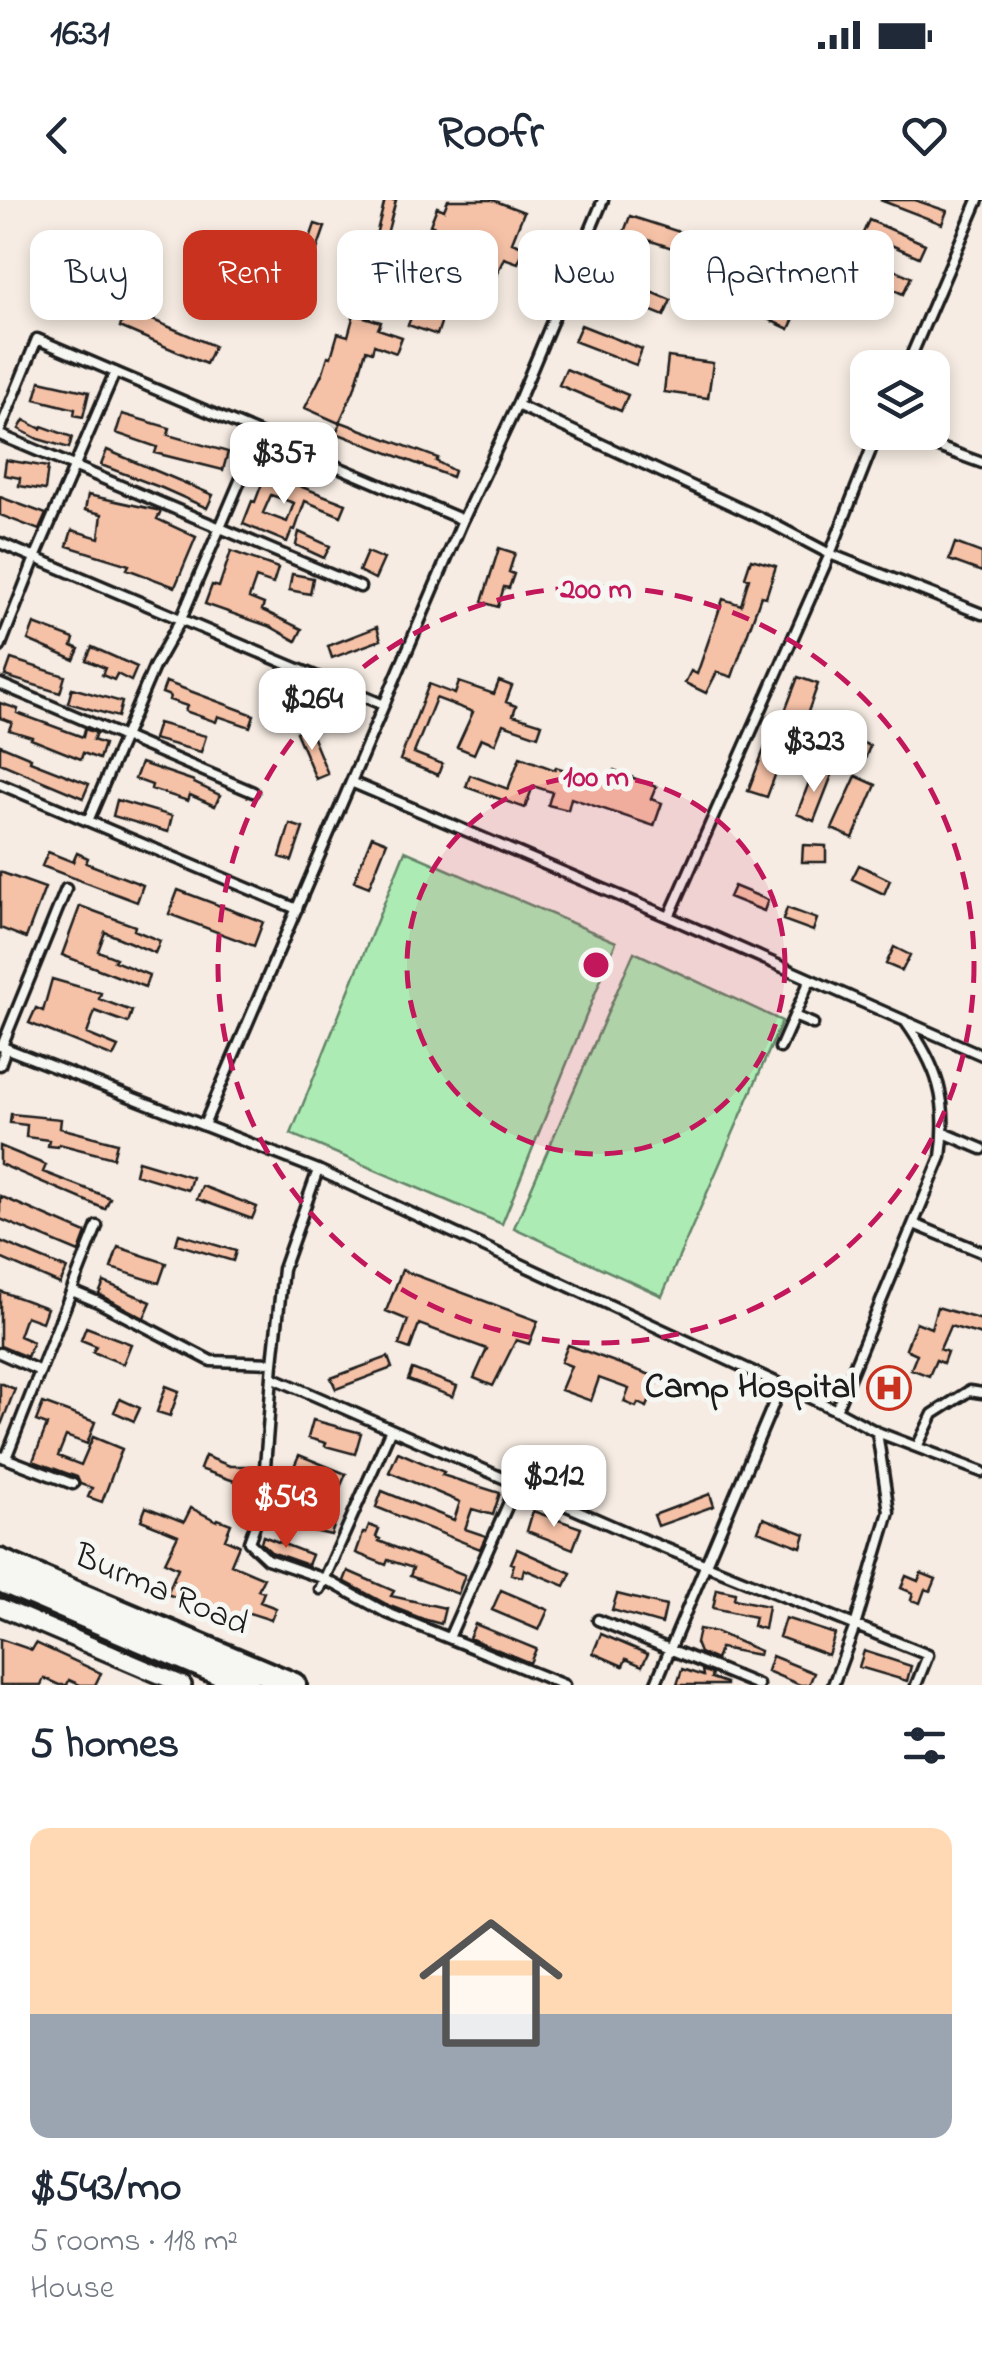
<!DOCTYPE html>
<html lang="en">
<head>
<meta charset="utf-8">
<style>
  :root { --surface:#fff; --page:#f6f6f7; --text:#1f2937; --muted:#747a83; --accent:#c8321e }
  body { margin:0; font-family:"Indie Flower",sans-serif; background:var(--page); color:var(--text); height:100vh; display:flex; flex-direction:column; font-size:38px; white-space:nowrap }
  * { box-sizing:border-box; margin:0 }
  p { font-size:32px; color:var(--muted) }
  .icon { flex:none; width:55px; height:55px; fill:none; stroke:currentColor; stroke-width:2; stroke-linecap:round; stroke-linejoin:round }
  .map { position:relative; height:1485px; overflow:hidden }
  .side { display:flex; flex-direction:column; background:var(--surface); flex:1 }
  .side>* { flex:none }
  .hud { position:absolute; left:30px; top:30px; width:922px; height:90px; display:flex; gap:20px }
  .buttons { position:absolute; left:850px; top:150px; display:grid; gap:20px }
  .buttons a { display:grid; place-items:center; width:100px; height:100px; border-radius:20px; background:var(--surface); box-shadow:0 5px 15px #0003; font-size:50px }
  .price { position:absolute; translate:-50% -85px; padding:0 22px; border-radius:20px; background:#fff; color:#222; font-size:32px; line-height:65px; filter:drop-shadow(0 2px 5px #0008) }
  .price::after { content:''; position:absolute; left:50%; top:60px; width:30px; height:22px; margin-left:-15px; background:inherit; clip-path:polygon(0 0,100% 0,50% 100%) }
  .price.on { background:var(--accent); color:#fff }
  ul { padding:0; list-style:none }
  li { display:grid; align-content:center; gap:20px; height:530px; padding:0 30px }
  li span { display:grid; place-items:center; height:310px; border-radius:20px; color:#555 }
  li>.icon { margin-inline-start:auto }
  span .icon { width:180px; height:180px; fill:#fffc; stroke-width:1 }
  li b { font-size:42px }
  h2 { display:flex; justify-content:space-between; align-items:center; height:120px; padding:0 30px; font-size:42px }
  .chip { padding:0 35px; border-radius:20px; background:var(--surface); box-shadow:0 5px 15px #0003; font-size:35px; line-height:90px }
  .chip.on { background:var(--accent); color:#fff }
  .status { display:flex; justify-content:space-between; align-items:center; height:70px; padding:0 50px; background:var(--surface); direction:ltr }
  .status svg { height:28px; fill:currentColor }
  header { display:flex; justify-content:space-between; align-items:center; height:130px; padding:0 30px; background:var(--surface); font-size:45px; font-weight:800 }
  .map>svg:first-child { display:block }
  .green { fill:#acecb4; stroke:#648468; stroke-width:2.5 }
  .building { fill:#f6c2a7; stroke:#1c1c1c; stroke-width:2.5; fill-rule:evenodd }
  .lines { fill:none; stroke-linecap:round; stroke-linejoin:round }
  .lane-casing { stroke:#1c1c1c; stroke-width:15 }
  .street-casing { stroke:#1c1c1c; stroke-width:22 }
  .secondary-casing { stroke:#1c1c1c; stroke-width:30 }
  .lane { stroke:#f6f6f2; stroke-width:8 }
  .street { stroke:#f6f6f2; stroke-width:15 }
  .secondary { stroke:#f6f6f2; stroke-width:22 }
  .ring { fill:none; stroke:#c2185b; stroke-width:5; stroke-dasharray:18 12 }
  .labels { text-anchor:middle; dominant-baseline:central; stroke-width:10; stroke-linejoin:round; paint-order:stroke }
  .poi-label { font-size:35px; font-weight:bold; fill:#1c1c1c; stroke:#f6f6f2; text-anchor:end }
  .street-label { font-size:35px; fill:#1c1c1c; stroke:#f6f6f2 }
  .centre { fill:#c2185b; stroke:#f6f6f2; stroke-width:5 }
  .ring-label { font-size:30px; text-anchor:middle; font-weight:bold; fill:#c2185b; stroke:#f6f6f2; stroke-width:10; stroke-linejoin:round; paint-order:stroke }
</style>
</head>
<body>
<div class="status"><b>16:31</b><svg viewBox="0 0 49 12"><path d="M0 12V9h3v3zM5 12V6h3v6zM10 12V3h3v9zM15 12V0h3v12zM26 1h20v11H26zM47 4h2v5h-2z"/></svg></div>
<header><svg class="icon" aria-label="back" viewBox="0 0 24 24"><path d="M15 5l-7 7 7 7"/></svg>Roofr<svg class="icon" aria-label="heart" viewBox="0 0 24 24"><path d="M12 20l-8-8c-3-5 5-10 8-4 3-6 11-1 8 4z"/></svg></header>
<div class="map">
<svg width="982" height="1485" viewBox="0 0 982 1485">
  <rect width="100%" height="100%" fill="#f6ece3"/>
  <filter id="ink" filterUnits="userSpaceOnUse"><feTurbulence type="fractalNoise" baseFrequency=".01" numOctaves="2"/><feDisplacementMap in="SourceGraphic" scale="20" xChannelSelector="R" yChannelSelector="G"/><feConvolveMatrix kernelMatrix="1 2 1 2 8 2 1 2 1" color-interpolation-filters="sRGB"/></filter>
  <g filter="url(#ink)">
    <path class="green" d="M405,651L616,742L502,1024L291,934Z
      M634,752L782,821L662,1096L514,1028Z"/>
    <path class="building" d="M385,0H396L386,38L376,35Z
      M448,0H493L524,12L512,42L525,47L518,63L504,58L486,98L470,92L469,94L380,59L384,48L421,63L435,27L430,25L437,7L444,10Z
      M880,0H915L947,11L942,24Z
      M630,16L689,35L684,52L624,32Z
      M869,20L925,44L919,57L863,33Z
      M315,24L325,27L295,113L285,110Z
      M714,45L728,52L717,73L704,66Z
      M778,52L797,60L791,75L830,91L821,112L801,103L789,129L750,111L761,86L740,84L742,62L772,66Z
      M860,54L911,77L903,94L852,71Z
      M608,74L671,100L664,116L602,91Z
      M416,105L444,114L437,135L408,125Z
      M127,109L214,146L206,164L120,127Z
      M354,114L381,122L378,129L402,137L396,153L374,145L372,152L366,150L354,190L339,223L305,208L323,172L328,156L331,157L338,133L348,136Z
      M581,125L642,149L636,165L574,141Z
      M668,157L713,163L708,198L664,192Z
      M566,169L628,195L621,211L559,185Z
      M40,181L89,192L83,217L74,215L75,209L35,199Z
      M122,214L170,228L168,235L228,252L223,270L155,253L157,247L116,233Z
      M24,220L41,229L42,226L72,237L69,248L38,239L19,229Z
      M341,222L438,258L436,261L454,271L452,277L336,233Z
      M107,250L213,295L207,308L162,288L101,265Z
      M6,260L48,267L45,290L19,286L20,278L4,275Z
      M266,273L346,304L341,316L305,301L295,330L292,329L287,342L243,324L252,301L255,302ZM271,295L294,303L287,322L263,313Z
      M88,295L161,311L157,319L196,337L175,387L127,369L129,365L67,346L72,330L99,338L102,314L85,310Z
      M0,297L46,314L39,330L0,315Z
      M299,332L330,346L324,358L296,345Z
      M955,343L982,353V372L949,360Z
      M499,348L515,353L509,372L514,374L509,388L504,387L498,407L482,402Z
      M231,351L278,368L273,384L256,378L249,398L264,404L262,410L302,429L296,441L271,427L205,404L212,385L219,387Z
      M367,352L384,359L375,379L359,371Z
      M751,359L776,366L766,397L761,396L732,477L717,472L706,493L685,483L691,471L697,474L723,399L741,405L749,378L745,377Z
      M292,374L313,378L310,394L289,390Z
      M34,424L74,439L72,446L79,449L74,460L28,440Z
      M377,427L381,440L332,458L328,446Z
      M92,447L137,467L131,481L117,474L114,480L102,475L105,468L86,460Z
      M11,459L65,476L60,493L5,476Z
      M798,477L818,484L803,526L782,519Z
      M499,481L512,486L506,502L516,506L513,515L542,524L538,536L503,524L495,544L481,538L474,554L457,547L473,512L436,498L414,553L442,564L438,575L400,560L429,484L455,494L459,482L494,494Z
      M166,482L254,515L250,527L218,516L216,522L185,511L187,506L169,500L170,496L162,493Z
      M72,488L122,502L118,517L68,503Z
      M0,503L18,509L17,513L83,537L85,529L96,533L93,540L104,544L99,559L83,553L81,559L31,539L32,537L9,530L12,522L0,518Z
      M158,523L206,536L201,552L153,539Z
      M308,526L328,574L316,579L296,532Z
      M828,528L870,546L865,559L822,542Z
      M0,545L31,558L30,561L89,584L83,598L0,563Z
      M765,547L783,554L767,597L748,591Z
      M520,557L555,570L556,567L608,584L614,570L656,587L651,599L662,603L654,626L571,598L568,610L548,605L552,592L533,586L525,608L466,587L470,575L508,589Z
      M141,563L194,581V583L220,595L215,606L190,595L188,601L151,589L152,585L135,579Z
      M814,569L832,575L814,621L797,614Z
      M856,576L876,585L853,638L832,629Z
      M117,600L172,616L168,632L113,616Z
      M290,624L303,628L292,661L280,657Z
      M372,636L387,642L369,687L354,681Z
      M803,645L826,646V662H802Z
      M48,652L73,662L77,653L88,658L86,663L143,685L137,702L42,666Z
      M859,665L890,680L884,694L852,679Z
      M0,672L45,688L26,738L0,728Z
      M734,686L768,700L764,711L729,697Z
      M178,690L263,722L254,746L169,714Z
      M80,706L135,726L134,730L160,741L155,753L105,732L98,751L116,758L114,761L149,775L145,787L62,755Z
      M787,708L817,719L813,731L783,720Z
      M894,747L910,755L902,771L886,764Z
      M52,779L101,793L99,799L132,811L128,823L95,811L87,834L118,847L113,857L29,823L36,808L43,811Z
      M11,914L61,919L60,928L117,943L113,958L59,944L58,947L48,946L49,940L26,937L27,925L10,923Z
      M0,946L46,965L43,972L110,998L105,1009L0,964Z
      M138,961L192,977L188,990L135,974Z
      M202,986L257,1007L252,1019L197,999Z
      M0,996L86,1033L79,1052L0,1019Z
      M179,1034L236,1051L233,1061L176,1044Z
      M0,1041L67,1069L60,1084L0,1058Z
      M118,1047L166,1063L159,1083L111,1068Z
      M402,1070L538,1121L529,1144L516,1140L493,1186L474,1178L487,1149L419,1124L410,1149L399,1145L408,1120L386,1111Z
      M104,1082L151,1102L144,1118L99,1094Z
      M0,1091L47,1108L42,1122L26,1116L19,1136L33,1142L27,1157L0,1146Z
      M937,1107L982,1120V1135L950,1126L940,1149L947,1152L943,1163L936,1160L929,1176L911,1169L917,1154L906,1149L916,1122L931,1128Z
      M86,1127L131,1144L123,1164L93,1152L96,1146L81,1140Z
      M568,1145L659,1178L647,1207L638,1203L636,1207L624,1202L629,1189L599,1178L591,1201L561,1190L571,1166L561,1162Z
      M388,1157L392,1168L336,1189L331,1178Z
      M412,1169L457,1186L453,1197L408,1180Z
      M0,1183L15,1189L1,1225H0Z
      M166,1186L179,1191L170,1216L157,1212Z
      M120,1199L140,1208L134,1221L114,1212Z
      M43,1203L95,1222L87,1244L66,1236L58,1256L81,1265L93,1237L122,1249L102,1302L88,1297L92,1288L80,1284L77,1277L33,1261L47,1225L36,1221Z
      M313,1220L361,1233L355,1254L325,1246L326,1243L308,1238Z
      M398,1252L444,1272L442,1275L500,1293L493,1315L472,1309L465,1329L486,1336L480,1349L376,1307L382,1291L454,1320L460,1302L389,1272Z
      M299,1255L346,1274L339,1290L292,1271Z
      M205,1256L230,1266H250L249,1301L237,1300V1282L200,1269Z
      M511,1256L533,1265L528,1277L506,1268Z
      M710,1294L714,1306L658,1326L654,1315Z
      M278,1299L337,1317L331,1335L291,1326V1323L273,1318Z
      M146,1307L184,1322L191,1308L217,1321L218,1319L231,1324L225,1339L239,1345L231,1364L264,1378L258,1390L264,1392L260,1402L276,1408L271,1420L243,1411L240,1418L221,1409L219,1414L167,1394L178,1368L165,1362L178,1335L141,1320Z
      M533,1311L581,1328L573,1349L527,1331Z
      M763,1318L805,1334L801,1347L758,1331Z
      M369,1325L379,1329L376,1337L380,1339L379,1341L465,1375L458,1394L410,1376L413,1368L388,1360L386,1365L356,1353L363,1333H366Z
      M263,1336L312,1355L308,1365L271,1352L261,1343Z
      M517,1349L571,1373L565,1386L524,1369L522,1377L511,1374L514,1364L511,1363Z
      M348,1371L394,1391L391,1396L445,1408L441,1424L423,1419L390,1406L344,1381Z
      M921,1373L936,1379L931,1391L925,1389L920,1403L911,1400L913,1393L901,1388L906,1376L918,1381Z
      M717,1389L735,1393L734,1399L768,1406L764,1429L753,1426L755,1417L713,1408Z
      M501,1390L548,1410L539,1430L492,1410Z
      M617,1394L666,1406L662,1424L612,1410Z
      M785,1418L835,1434L828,1455L779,1437Z
      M475,1424L536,1449L530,1463L469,1438Z
      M699,1429L716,1432L760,1451L759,1455L720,1448L716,1460L700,1453L696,1443Z
      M601,1434L648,1454L642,1466L626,1459L623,1466L593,1453Z
      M0,1439L32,1450L36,1443L101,1473L95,1485H80L69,1480L67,1485H59L44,1478L41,1485H0Z
      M864,1451L911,1466L907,1481L859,1467Z
      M772,1456L814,1473L809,1485H800L767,1471Z
      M682,1469L703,1476L702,1470L712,1474L711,1478L726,1483V1485H677Z"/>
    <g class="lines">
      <g class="lane-casing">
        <path id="lane" d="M906,168L978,0
          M517,205L769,322L830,354L982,414
          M0,230L37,139L463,320
          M897,232L982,263
          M0,235L360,387
          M0,343L384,505
          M0,447L35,358L115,172
          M0,484L253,592
          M351,582L463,320L517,205L603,0
          M0,584L297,709
          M88,621L154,467L181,419L260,234
          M669,717L830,354L878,232
          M794,816L813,824
          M909,823L982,855
          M0,846L318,970L836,1210L877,1232L982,1272
          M2,846L66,689
          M780,848L810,780
          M0,865L6,848
          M204,925L351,582L669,717L905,821C938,867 949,900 941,957L836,1210
          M944,933L982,949
          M318,970L283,1069L273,1163L262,1306L249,1342L267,1359L325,1379L387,1413L564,1485
          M914,1024L982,1052
          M72,1091L98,1102L211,1161L273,1163
          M0,1153L40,1171
          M272,1177L640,1338L928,1455L916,1485
          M917,1247L933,1214L969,1191L982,1193
          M0,1256L73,1284
          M6,1258L97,1026
          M320,1389L391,1229
          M598,1420L758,1485
          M449,1438L517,1284
          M655,1485L781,1186
          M833,1485L855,1426L889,1312L877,1232"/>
      </g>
      <g class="street-casing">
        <path id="street" d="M0,1407L183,1485"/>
      </g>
      <g class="secondary-casing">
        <path id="secondary" d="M0,1361L294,1485
          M0,1380L247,1485"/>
      </g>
      <use href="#lane" class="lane"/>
      <use href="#street" class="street"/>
      <use href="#secondary" class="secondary"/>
    </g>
  </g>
  <circle cx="596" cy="765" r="189" fill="#c2185b" fill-opacity=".12"/>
  <g class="ring">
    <circle cx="596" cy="765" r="189"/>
    <circle cx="596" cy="765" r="378"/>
  </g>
  <defs>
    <g id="hospital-ring" transform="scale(2.25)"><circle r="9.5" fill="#f6f6f2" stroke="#c8321e" stroke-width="1.5"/><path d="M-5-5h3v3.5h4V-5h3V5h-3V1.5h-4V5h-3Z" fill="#c8321e"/></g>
  </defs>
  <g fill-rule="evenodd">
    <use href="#hospital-ring" x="889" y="1188"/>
  </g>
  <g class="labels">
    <g class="poi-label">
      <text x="856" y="1188">Camp Hospital</text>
    </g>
    <g class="street-label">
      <text transform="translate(161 1391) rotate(23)">Burma Road</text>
    </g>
  </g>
  <circle cx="596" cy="765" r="15" class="centre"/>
  <g class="ring-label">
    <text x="596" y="398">200 m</text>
    <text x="596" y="586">100 m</text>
  </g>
</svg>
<div class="buttons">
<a><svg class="icon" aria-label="layers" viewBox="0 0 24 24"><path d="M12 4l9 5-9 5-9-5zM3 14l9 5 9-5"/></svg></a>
</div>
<b class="price" style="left:284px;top:307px">$357</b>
<b class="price" style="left:312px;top:553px">$264</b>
<b class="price" style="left:814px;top:595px">$323</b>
<b class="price" style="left:554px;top:1330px">$212</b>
<b class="price on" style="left:286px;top:1351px">$543</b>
<div class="hud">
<a class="chip">Buy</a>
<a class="chip on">Rent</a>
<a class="chip">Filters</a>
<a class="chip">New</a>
<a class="chip">Apartment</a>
</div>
</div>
<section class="side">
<h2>5 homes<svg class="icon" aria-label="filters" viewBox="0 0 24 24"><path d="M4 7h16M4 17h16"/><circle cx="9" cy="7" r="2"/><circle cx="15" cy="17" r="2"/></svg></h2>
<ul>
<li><span style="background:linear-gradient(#ffd9b3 60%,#9aa5b1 0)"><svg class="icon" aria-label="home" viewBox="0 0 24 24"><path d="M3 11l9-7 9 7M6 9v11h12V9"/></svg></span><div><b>$543/mo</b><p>5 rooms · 118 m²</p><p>House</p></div></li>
</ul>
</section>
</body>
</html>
